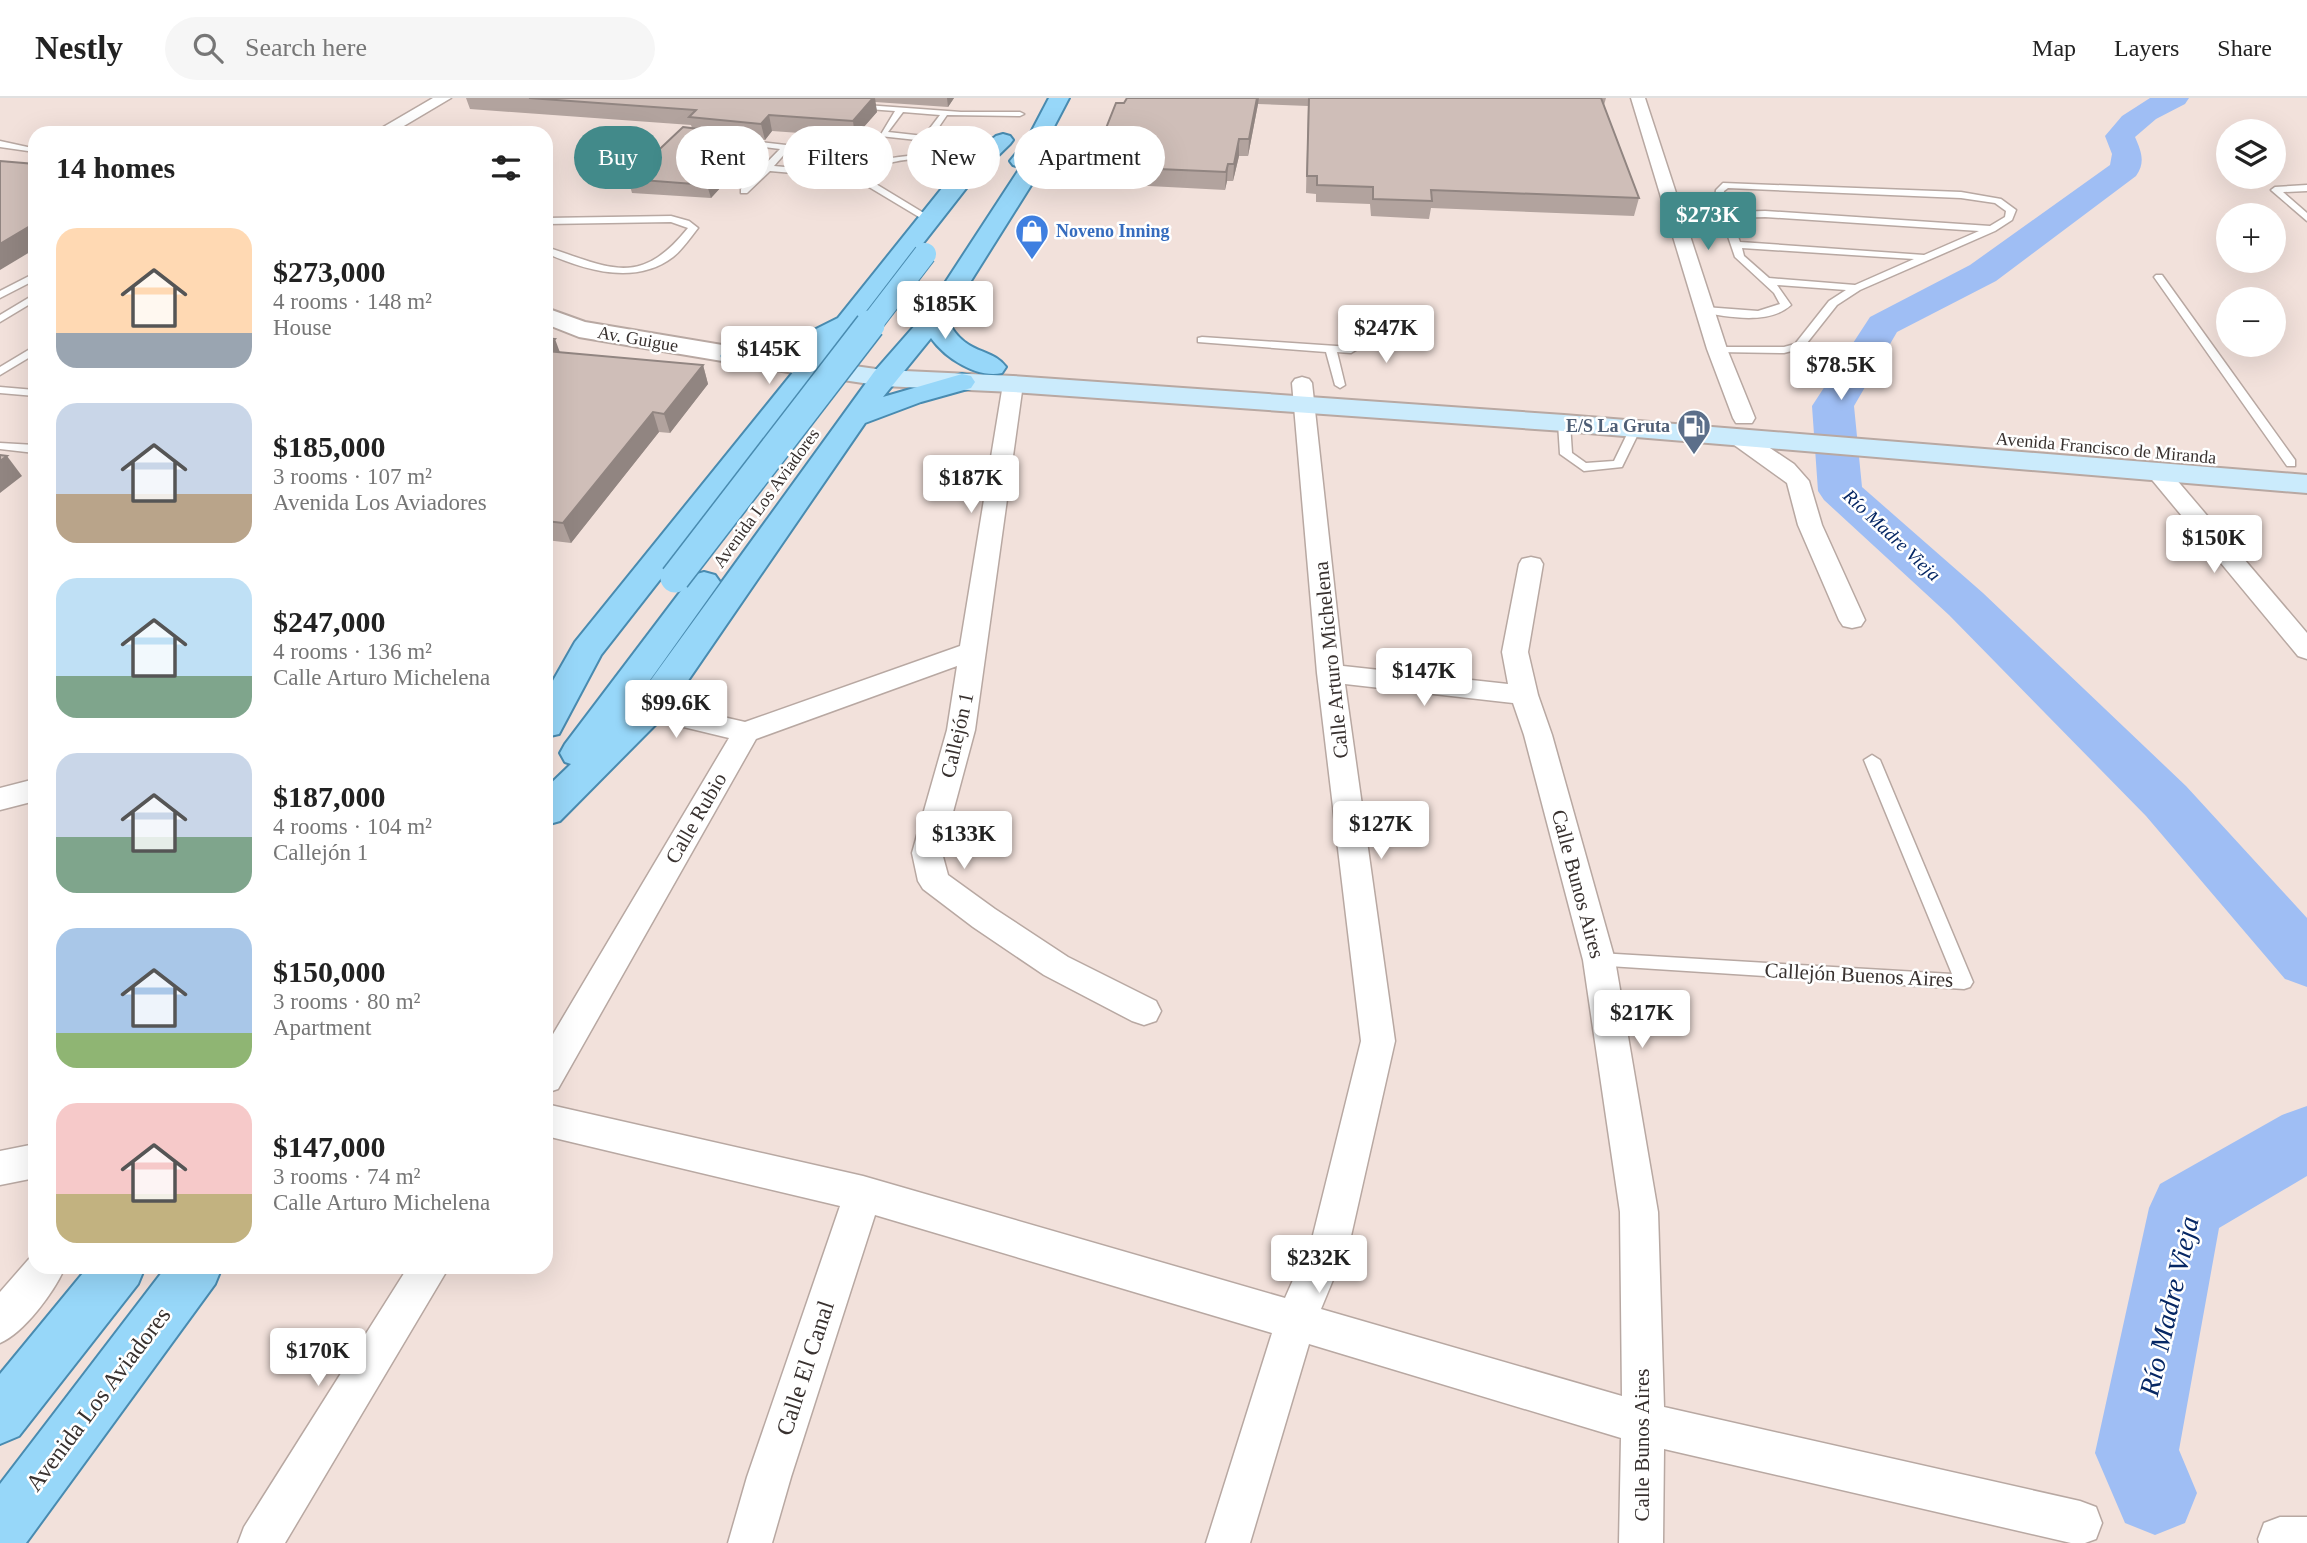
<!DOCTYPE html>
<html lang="en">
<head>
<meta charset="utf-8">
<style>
  :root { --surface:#fff; --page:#f6f6f6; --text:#222; --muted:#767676; --line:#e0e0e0; --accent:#428a8a }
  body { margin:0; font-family:Georgia,serif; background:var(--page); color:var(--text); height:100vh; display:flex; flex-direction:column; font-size:26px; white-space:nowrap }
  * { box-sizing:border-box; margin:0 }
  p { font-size:23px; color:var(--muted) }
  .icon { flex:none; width:38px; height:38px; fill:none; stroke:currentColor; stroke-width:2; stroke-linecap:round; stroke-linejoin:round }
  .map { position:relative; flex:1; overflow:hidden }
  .sheet { position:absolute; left:28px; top:28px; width:525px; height:1148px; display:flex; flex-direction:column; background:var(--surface); border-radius:21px; box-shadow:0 7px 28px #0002 }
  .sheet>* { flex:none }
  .guide { position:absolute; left:574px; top:28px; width:665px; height:63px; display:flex; gap:14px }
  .buttons { position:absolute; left:2216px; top:21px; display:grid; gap:14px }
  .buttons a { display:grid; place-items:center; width:70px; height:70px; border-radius:50%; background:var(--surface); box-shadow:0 7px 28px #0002; font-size:35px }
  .price { position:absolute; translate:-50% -60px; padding:0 16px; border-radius:7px; background:#fff; color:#222; font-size:23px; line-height:46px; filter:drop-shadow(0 2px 4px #0008) }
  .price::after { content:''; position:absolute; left:50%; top:42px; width:21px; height:16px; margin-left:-10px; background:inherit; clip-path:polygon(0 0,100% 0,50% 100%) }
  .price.on { background:var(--accent); color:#fff }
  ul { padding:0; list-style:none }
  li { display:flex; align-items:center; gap:21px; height:175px; padding:0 28px }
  li span { display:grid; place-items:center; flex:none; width:196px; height:140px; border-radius:21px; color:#555 }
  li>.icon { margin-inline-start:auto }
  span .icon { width:84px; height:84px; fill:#fffc; stroke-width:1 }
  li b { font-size:30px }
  h2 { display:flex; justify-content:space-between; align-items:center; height:84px; padding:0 28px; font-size:30px }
  .pill { padding:0 24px; border-radius:32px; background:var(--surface); box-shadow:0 7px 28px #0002; font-size:24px; line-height:63px }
  .pill.on { background:var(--accent); color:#fff }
  header { display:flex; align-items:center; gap:42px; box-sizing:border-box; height:98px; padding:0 35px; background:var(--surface); border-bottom:2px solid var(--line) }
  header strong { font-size:33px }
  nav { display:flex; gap:38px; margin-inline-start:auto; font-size:24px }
  .search { width:490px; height:63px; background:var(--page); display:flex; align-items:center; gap:18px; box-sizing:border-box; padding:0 24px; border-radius:38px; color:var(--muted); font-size:26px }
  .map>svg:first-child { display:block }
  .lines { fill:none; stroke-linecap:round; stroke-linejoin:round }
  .river { fill:#9fbef4; fill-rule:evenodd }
  .service-casing { stroke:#b8a8a2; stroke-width:3 }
  .minor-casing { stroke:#b8a8a2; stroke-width:3 }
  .tertiary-casing { stroke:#b8a8a2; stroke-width:4 }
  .secondary-casing { stroke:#b8a8a2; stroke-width:4 }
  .primary-casing { stroke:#498bb0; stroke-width:4 }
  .service { fill:#fff; fill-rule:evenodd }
  .minor { fill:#fff; fill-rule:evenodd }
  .tertiary { fill:#fff; fill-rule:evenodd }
  .secondary { fill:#cbebfc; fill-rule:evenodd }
  .primary { fill:#97d7f9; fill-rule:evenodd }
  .primary-bridge-far1-casing { stroke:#498bb0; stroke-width:24; stroke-linecap:butt }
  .primary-bridge-casing { stroke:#498bb0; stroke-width:32; stroke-linecap:butt }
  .primary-bridge-far1 { stroke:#97d7f9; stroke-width:22 }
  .primary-bridge { stroke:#97d7f9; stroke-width:29 }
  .wall { fill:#b2a39e }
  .shaded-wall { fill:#918581 }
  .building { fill:#cfbeb8; stroke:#918581; stroke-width:2 }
  .labels { text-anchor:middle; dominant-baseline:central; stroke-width:5; stroke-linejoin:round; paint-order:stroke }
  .far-shop-label { font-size:18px; font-weight:bold; fill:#366cbe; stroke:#fff; text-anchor:start }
  .far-street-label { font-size:18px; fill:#38312f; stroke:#fff }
  .far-service-label { font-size:18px; font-weight:bold; fill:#4e5e75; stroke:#fff; text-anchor:end }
  .far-water-label { font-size:19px; font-style:italic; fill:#062764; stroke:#fff }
  .street-label { font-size:21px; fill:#38312f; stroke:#fff }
  .near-street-label { font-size:24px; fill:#38312f; stroke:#fff }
  .near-water-label { font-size:28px; font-style:italic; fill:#062764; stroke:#fff }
</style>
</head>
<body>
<header>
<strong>Nestly</strong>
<div class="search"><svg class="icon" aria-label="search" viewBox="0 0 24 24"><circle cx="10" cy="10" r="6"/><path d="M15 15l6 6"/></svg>Search here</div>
<nav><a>Map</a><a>Layers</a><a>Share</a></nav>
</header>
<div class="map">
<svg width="2307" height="1445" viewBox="0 0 2307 1445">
  <rect width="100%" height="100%" fill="#f2e1db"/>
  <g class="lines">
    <path class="river" d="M2150,0H2189L2185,6L2156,21L2135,39C2141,53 2146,64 2136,78L1996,183L1897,234L1854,308L1862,389L1983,495L2186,688L2307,820V889L2285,881L2146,718L1949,517L1824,402L1818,393L1812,308L1870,219L1970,167L2110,67L2112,56L2105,38L2122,18Z
      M2307,1008V1078L2219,1130L2179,1352L2197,1395L2185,1425L2155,1437L2125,1425L2095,1355L2149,1110L2160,1086L2282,1017Z"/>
    <g class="service-casing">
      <path id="service" d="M852,6L961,14H1020L1024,16L1020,18L947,17L932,39L1003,40H1006V44L926,43L880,38L895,13L855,10ZM903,14L940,17L924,38L888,34Z
        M734,41L786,47L789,51L774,68L860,76C867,68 873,64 883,62C902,57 973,51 988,60L984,63C954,61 891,54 869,76L871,83L932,120L934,122L929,125L864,86L862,81L770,73L747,95H741V91L780,51L731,45L730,43Z
        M0,43L32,50L28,53L0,49Z
        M1723,85L1961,94L2001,101L2016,112L2012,122L1995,133L1860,192L1837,207L1803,250L1784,255L1717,254L1712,251L1713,249H1784L1795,246L1829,203L1846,192L1777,187L1791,207C1769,227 1728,219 1701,214V210L1705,209L1758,213L1780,206L1774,195L1735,159L1715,100L1716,92ZM1728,90L1961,100L1995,105L2006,113L2005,119L1990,128L1765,113L1729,114L1723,100L1724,93ZM1765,119L1979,133L1924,157L1740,144L1731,120ZM1742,150L1914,161L1855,187L1769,180L1744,158Z
        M2307,87V93L2283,94L2307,115V123L2271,92L2275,89Z
        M671,118L689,123L698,130C690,140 682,152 673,159C635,188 584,172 546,155V149C609,169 639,191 688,130L671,124L546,126V120Z
        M35,175V182L0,200V193Z
        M2156,177H2162L2295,362V368H2287L2154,179Z
        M35,196V203L0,224V217Z
        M1202,239L1351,249L1356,252L1351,255L1337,254L1345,287L1340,290L1335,287L1326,254L1198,244V240Z
        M35,248V256L0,277V269Z
        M0,289L35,292V298L0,295Z
        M1564,322L1570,325L1572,355L1586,365L1614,363L1631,328L1641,330L1622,369L1584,373L1560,356L1558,325Z
        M0,345L35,347V355L0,351Z
        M1872,657L1880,662L1973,884L1970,889L1964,891L1593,867L1590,862L1593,857L1599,855L1952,876L1864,662Z"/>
    </g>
    <g class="minor-casing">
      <path id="minor" d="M433,0H451L392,35H373Z
        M1631,0H1645L1727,251L1755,320L1752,325H1736L1733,320L1707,251Z
        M1302,279L1309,281L1312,285L1343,568L1508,586L1502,554L1519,466L1522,461L1531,459L1540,461L1543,466L1528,554L1538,597L1552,637L1615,862L1658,1114L1664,1309L2080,1403L2096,1409L2102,1425L2096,1441L2085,1445H2071L1664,1351L1663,1445H1619L1621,1340L1309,1246L1250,1445H1206L1272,1235L875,1117L791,1379L772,1445H728L747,1379L840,1108L546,1038V1006L863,1078L1285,1200L1313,1137L1361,943L1317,575L1292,285L1295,281ZM1345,586L1513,605L1524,637L1583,862L1620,1114L1622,1298L1321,1211L1351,1138L1395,943Z
        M1013,280L1020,282L1023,286L975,632L942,755L948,777L995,811L1068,859L1156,903L1161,913L1156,923L1144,927L1132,923L1044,877L973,829L923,791L918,783L912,755L947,632L957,568L756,641L558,991L546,995V948L729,640L617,613L613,606L617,599L627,597L745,624L960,548L1003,286L1006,282Z
        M1738,332L1746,334L1794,366L1809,383L1822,427L1865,522L1861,528L1852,530L1843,528L1839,522L1798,427L1787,385L1730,344L1727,339L1730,334Z
        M2156,365L2164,367L2307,535V561L2298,558L2148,377L2145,372L2148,367Z
        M35,681V703L0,712V690Z
        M35,1046V1080L0,1087V1053Z
        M35,1154V1169H65C55,1193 24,1235 0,1245V1194Z
        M408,1169H449L285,1445H238L244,1429Z
        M2280,1419H2307V1445H2259L2258,1441L2264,1425Z"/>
    </g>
    <g class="tertiary-casing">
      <path id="tertiary" d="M546,210L585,224L812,262L821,264L825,270L821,276L812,278L579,239L546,226Z"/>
    </g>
    <g class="secondary-casing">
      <path id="secondary" d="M812,262L883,272L1013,278L1564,317L2307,377V395L1564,333L1013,294L883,288L803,276L799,270L803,264Z"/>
    </g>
    <g class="primary-casing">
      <path id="primary" d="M1049,0H1069L1046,44L1040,73L947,221C964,258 992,249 1006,269L1002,275C978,281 945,260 931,240L883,299L962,276L971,278L975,284L971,290L921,304L865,325L663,619L560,723L546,727V690L571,666L565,664L560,655L565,646L693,477L704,474L715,477L720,484L633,606L637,601L874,274L924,217L1018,73L1019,69L1013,67L1010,63L1027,42Z
        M1003,36L1010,38L1013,42L1010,46L971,84L601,557L559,636L546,639V595L575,544L811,252C785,259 750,270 724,264L720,258L724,252L796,241L838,220L955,74L996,38Z
        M88,1169H145L138,1186L19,1338L0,1346V1276Z
        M166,1169H222L215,1186L26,1445H0V1386Z"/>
    </g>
    <use href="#service" class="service"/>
    <use href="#minor" class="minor"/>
    <use href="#tertiary" class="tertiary"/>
    <use href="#secondary" class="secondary"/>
    <use href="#primary" class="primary"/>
    <g class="primary-bridge-far1-casing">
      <path id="primary-bridge-far1" d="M869,229L925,156"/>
    </g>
    <g class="primary-bridge-casing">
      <path id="primary-bridge" d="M675,480L870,227"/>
    </g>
    <use href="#primary-bridge-far1" class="primary-bridge-far1"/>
    <use href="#primary-bridge" class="primary-bridge"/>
  </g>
  <path class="wall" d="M466,0H954L948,9L875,4L877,14L855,39L772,33L765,42L754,41L756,51L711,100L632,95L628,81L692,30L691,27L470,11Z
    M1127,0H1606L1604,7L1639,100L1634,118L1431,110L1429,121L1371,118L1370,106L1316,104V96L1306,95L1308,8L1258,6L1248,58H1239L1233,83H1227L1225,92L1092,85L1091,68Z
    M546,240L560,254L703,267L708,286L670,335L659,334L571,445L546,442Z"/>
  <path class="shaded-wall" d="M873,0H875L877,14L855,39L853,23Z
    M947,0H954L948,9Z
    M1257,0H1259L1258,6L1248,58L1249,41Z
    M769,17L772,33L765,42L761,26Z
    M753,38L756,51L711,100L707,87Z
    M1239,41V58L1233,83L1234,66Z
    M1228,66L1227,83L1225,92L1226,74Z
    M35,125V151L0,172V146Z
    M555,241L562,260L546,258V251Z
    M703,267L708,286L670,335L664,316Z
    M653,314L659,334L571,445L563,425Z
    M7,358L22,378L0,395V363Z"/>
  <path class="building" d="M529,0H873L853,23L769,17L761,26L689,19L696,12Z
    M1127,0H1257L1249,41H1239L1234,66H1228L1226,74L1091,68L1116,5H1124Z
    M1309,0H1601L1639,100L1431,92L1432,103L1373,101V89L1317,87V78H1307Z
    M683,29L753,38L707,87L628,81Z
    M0,63L35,66V125L0,146Z
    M546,240L555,241L546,251Z
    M546,253L703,267L664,316L653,314L563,425L546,423Z
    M0,357L7,358L0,363Z"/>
  <defs>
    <g id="shop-pin" transform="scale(1.75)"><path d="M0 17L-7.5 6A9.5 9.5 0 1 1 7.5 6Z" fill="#3f7fe0" stroke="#fff"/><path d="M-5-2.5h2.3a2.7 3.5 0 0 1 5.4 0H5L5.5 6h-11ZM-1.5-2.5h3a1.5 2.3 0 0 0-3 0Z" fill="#fff"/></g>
    <g id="fuel-pin" transform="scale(1.75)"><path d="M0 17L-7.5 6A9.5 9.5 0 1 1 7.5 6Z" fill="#5c6f8a" stroke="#fff"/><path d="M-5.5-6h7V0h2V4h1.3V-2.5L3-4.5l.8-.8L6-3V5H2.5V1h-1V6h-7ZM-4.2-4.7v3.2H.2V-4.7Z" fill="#fff"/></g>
  </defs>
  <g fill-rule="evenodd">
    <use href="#shop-pin" x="1032" y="133"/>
    <use href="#fuel-pin" x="1694" y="328"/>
  </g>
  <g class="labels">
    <g class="far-shop-label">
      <text x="1056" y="133">Noveno Inning</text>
    </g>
    <g class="far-street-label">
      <text transform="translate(638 241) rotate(10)">Av. Guigue</text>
      <text transform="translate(2106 350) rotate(5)">Avenida Francisco de Miranda</text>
      <text transform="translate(766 400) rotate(-54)">Avenida Los Aviadores</text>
    </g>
    <g class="far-service-label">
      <text x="1670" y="328">E/S La Gruta</text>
    </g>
    <g class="far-water-label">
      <text transform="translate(1892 437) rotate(43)">Río Madre Vieja</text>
    </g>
    <g class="street-label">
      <text transform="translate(1331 562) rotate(-96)">Calle Arturo Michelena</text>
      <text transform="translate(957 637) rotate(-77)">Callejón 1</text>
      <text transform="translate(696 720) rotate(-60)">Calle Rubio</text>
      <text transform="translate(1578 786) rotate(75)">Calle Bunos Aires</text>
      <text transform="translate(1859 877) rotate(3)">Callejón Buenos Aires</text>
      <text transform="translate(1642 1347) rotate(-90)">Calle Bunos Aires</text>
    </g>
    <g class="near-street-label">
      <text transform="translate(805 1270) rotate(-72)">Calle El Canal</text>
      <text transform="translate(98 1301) rotate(-53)">Avenida Los Aviadores</text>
    </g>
    <g class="near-water-label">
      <text transform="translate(2169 1208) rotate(-77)">Río Madre Vieja</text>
    </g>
  </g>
</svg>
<div class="buttons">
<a><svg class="icon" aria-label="layers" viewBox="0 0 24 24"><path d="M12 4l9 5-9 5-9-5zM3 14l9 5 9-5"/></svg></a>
<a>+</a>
<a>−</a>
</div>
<b class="price on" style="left:1708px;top:154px">$273K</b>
<b class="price" style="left:945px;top:243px">$185K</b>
<b class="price" style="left:1386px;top:267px">$247K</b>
<b class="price" style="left:769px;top:288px">$145K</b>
<b class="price" style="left:1841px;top:304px">$78.5K</b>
<b class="price" style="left:971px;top:417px">$187K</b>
<b class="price" style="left:2214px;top:477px">$150K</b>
<b class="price" style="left:1424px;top:610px">$147K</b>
<b class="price" style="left:676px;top:642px">$99.6K</b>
<b class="price" style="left:1381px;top:763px">$127K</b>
<b class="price" style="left:964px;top:773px">$133K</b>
<b class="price" style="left:1642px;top:952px">$217K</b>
<b class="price" style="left:1319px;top:1197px">$232K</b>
<b class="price" style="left:318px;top:1290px">$170K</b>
<div class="guide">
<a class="pill on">Buy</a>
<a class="pill">Rent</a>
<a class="pill">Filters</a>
<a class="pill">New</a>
<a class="pill">Apartment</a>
</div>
<section class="sheet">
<h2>14 homes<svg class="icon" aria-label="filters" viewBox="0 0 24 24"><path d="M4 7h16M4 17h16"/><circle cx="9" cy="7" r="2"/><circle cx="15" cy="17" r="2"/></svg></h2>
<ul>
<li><span style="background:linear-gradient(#ffd9b3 75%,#9aa5b1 0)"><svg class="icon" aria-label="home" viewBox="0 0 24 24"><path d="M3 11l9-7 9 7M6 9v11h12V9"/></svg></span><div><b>$273,000</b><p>4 rooms · 148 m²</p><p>House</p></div></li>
<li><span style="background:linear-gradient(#c9d6e8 65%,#b9a48a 0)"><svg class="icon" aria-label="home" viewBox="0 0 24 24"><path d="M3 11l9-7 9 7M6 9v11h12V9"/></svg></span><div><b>$185,000</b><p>3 rooms · 107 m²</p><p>Avenida Los Aviadores</p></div></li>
<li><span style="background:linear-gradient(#bfe0f5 70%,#7fa58c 0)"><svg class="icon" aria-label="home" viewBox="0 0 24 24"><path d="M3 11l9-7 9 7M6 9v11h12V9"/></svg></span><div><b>$247,000</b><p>4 rooms · 136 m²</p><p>Calle Arturo Michelena</p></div></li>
<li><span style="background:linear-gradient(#c9d6e8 60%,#7fa58c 0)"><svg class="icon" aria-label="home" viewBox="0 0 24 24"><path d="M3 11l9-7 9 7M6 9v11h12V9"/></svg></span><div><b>$187,000</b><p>4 rooms · 104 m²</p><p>Callejón 1</p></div></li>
<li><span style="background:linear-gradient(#a9c7e8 75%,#8fb573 0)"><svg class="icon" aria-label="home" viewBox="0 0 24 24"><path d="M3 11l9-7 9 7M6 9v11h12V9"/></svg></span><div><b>$150,000</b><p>3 rooms · 80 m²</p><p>Apartment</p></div></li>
<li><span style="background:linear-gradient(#f6c9c9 65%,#c2b280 0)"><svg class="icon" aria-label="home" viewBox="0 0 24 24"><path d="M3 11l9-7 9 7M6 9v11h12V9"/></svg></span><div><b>$147,000</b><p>3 rooms · 74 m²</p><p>Calle Arturo Michelena</p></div></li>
</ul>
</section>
</div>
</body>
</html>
